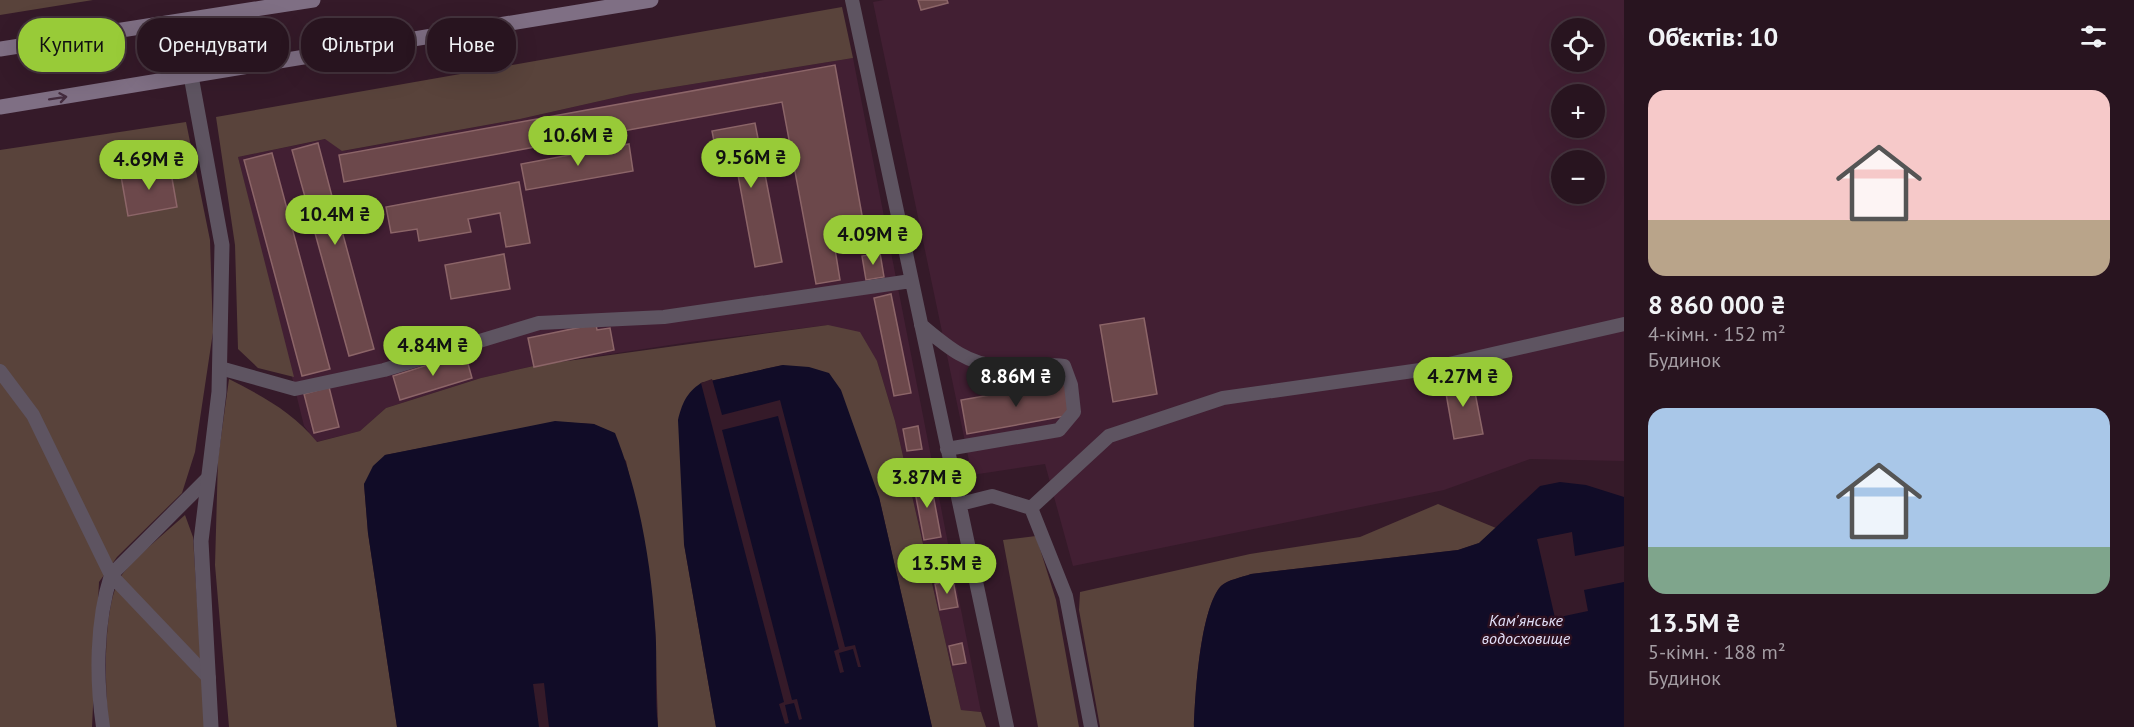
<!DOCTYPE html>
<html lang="uk">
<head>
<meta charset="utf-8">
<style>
  :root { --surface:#28141f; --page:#301d28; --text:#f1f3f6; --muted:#a59ea4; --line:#44333d; --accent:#98cb38 }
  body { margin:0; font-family:"PT Sans",sans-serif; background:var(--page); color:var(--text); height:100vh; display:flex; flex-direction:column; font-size:22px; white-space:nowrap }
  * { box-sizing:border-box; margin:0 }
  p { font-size:20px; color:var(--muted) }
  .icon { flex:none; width:33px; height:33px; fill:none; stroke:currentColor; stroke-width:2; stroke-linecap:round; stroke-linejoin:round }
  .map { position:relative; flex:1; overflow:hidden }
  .details { display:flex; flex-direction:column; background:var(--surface); width:510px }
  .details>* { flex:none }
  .banner { position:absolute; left:18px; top:18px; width:570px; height:54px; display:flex; gap:12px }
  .fabs { position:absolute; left:1551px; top:18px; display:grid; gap:12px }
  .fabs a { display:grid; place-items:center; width:54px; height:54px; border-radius:50%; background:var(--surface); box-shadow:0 6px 24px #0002,0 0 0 2px var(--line); font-size:30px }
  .price { position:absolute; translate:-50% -51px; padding:0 14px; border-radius:21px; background:var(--accent); color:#111; font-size:20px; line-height:39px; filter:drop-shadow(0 2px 3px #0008) }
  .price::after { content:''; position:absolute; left:50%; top:36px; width:18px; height:14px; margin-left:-9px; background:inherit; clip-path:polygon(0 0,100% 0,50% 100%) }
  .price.selected { background:#222; color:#fff }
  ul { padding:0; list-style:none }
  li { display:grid; align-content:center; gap:12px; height:318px; padding:0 24px }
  li span { display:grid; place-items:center; height:186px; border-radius:18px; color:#555 }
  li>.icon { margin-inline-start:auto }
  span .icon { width:108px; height:108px; fill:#fffc; stroke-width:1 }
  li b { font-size:26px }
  h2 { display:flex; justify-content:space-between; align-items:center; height:72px; padding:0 24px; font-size:26px }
  .chip { padding:0 21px; border-radius:24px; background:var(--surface); box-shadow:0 6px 24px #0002,0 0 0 2px var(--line); font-size:21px; line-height:54px }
  .chip.selected { background:var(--accent); color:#111 }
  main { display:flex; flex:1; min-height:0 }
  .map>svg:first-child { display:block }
  .built { fill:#421f33; fill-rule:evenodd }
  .green { fill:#59433b }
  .water { fill:#110c27 }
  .pier { fill:#351a29 }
  .building { fill:#6c484b; stroke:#8c6568; stroke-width:1.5 }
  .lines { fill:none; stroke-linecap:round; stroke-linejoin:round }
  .lane { stroke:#5e5461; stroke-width:14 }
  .street { stroke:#5e5461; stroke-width:15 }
  .secondary { stroke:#7f6f84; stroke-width:15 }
  .oneway { stroke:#442c3e }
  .labels { text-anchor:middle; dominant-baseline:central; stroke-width:5; stroke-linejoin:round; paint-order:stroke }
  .water-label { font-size:16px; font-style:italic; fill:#e2e0f9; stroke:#2b1020 }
</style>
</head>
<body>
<main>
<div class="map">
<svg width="1624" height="727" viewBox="0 0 1624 727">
  <rect width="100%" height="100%" fill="#351a29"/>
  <path class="built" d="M884,0H1624V461L1530,459L1444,490L1073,566L1045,464L972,475L873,2ZM1562,28H1594V62H1562ZM1562,94H1594V128H1562ZM1562,160H1594V194H1562Z
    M853,58L981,712L961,710L895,421L877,361L828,325L690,342L538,365L481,378L386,408L360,431L316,442L304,426L238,157L326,139L343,151L520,119L631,94Z"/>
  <path class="green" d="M0,0H93L0,15Z
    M842,7L853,58L631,94L520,119L342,151L325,139L238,157L294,377L258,368L238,349L235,245L216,117Z
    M186,122L210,240L213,332L195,452L182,493L117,557L99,582L92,727H0V150Z
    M828,325L860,332L877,361L895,421L961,710L981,712L986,727H932L879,497L783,365L701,383L684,544L716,727H658L655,626L644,542L626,461L594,424L555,422L385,455L364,484L368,533L397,727H229L215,565L218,459L229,379C262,396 293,412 317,442L360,431L386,408L481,378L538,365Z
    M1438,504L1496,528L1479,543L1458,550L1251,574C1243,577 1227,580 1221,586C1200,609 1195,696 1194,727H1100L1079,610L1080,592L1250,554L1360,537Z
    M185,515L193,537L205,727H109C105,692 101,599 124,572C142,551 165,533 185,515Z
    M1036,536L1056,600L1079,727H1038L1003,540Z"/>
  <path class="water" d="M783,365L809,367L829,373L841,390L879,497L932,727H716L684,544L678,420C682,404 686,393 701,383Z
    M555,421L594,424L615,433C639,492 651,563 655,626C658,660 654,693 658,727H397L368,533L364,484L373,466L385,455Z
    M1560,482L1586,485L1624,497V727H1194C1195,696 1200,609 1221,586C1227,580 1243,577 1251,574L1458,550L1479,543L1540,486Z"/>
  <path class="pier" d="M712,379L722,415L780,400L845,647L855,645L861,667H858L853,649L839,653L844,672L840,673L834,651L839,649L778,416L722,430L792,700L797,699L802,719L799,720L794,703L785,705L789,723L785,724L779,704L784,702L701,383Z
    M1572,532L1575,556L1624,546V582L1584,590L1588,611L1555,618L1537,539Z
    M544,683L549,727H539L533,684Z"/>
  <path class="building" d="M918,0H947L948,3L921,10Z
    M835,65L867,243L835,249L840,280L816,284L782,102L344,182L339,155Z
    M755,123L782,262L755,267L736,164L719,167L712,131Z
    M318,143L334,204L356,198L363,225L342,231L374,349L349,356L292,150Z
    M629,144L633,171L526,190L521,164Z
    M272,153L330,369L302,376L244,160Z
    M170,167L177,207L128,216L121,176Z
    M519,182L530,243L506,247L500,213L468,219L471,232L419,241L417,229L391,233L386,207Z
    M880,253L884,277L866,280L862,256Z
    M504,254L510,289L451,299L445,265Z
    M891,294L911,393L894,396L874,298Z
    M1144,318L1157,394L1113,402L1100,325Z
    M596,324L597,330L610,328L614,350L534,367L528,338Z
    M465,353L472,378L400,400L393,376Z
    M1472,377L1483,434L1454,439L1444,382Z
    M1065,382L1071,415L967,434L961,400Z
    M329,387L339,427L314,433L304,394Z
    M918,426L922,449L907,451L903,429Z
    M930,478L941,537L924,540L913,481Z
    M945,550L949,572L933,575L930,553Z
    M953,580L958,607L940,610L935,584Z
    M962,643L966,663L953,665L949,646Z"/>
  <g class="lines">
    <path class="lane" d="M852,0L1007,727
      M921,325C944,344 967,365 999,366C1021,367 1042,363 1064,366L1071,385L1074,412L1059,430L947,449
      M220,368L295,389L384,370L539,323L664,317L911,281
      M0,371L33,415L111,575L209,678
      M960,504L992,496L1031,508L1066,596L1091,727
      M1031,508L1109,436L1223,398L1427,369L1624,324
      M103,727C96,679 96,622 111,575L209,477"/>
    <path class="street" d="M191,76L222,245L219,392L201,541L211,727"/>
    <path class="secondary" d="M0,49L313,0
      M0,107L651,0"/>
  </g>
  <defs><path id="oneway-shaft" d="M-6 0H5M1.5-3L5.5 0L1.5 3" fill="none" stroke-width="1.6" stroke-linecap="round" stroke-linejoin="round" transform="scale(1.5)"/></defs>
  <use class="oneway" href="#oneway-shaft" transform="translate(58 98) rotate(-9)"/>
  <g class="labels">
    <g class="water-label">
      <text x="1526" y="620">Кам'янське<tspan x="1526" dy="18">водосховище</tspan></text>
    </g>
  </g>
</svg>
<div class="fabs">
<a><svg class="icon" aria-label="locate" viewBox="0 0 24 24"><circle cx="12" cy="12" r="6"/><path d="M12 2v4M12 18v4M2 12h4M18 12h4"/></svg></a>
<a>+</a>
<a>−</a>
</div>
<b class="price" style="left:578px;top:167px">10.6M ₴</b>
<b class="price" style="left:751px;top:189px">9.56M ₴</b>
<b class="price" style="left:149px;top:191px">4.69M ₴</b>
<b class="price" style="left:335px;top:246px">10.4M ₴</b>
<b class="price" style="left:873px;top:266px">4.09M ₴</b>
<b class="price" style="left:433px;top:377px">4.84M ₴</b>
<b class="price selected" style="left:1016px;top:408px">8.86M ₴</b>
<b class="price" style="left:1463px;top:408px">4.27M ₴</b>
<b class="price" style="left:927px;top:509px">3.87M ₴</b>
<b class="price" style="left:947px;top:595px">13.5M ₴</b>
<div class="banner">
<a class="chip selected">Купити</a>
<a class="chip">Орендувати</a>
<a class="chip">Фільтри</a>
<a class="chip">Нове</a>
</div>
</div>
<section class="details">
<h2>Об’єктів: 10<svg class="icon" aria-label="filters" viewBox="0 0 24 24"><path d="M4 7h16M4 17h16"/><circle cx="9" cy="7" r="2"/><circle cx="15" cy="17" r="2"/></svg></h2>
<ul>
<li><span style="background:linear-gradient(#f6c9c9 70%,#b9a48a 0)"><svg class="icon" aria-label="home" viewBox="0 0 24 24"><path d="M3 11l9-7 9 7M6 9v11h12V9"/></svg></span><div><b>8 860 000 ₴</b><p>4-кімн. · 152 m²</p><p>Будинок</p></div></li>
<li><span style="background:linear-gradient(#a9c7e8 75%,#7fa58c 0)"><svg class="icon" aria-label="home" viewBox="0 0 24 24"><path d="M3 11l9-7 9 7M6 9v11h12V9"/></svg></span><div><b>13.5M ₴</b><p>5-кімн. · 188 m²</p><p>Будинок</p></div></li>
</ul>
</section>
</main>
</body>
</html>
